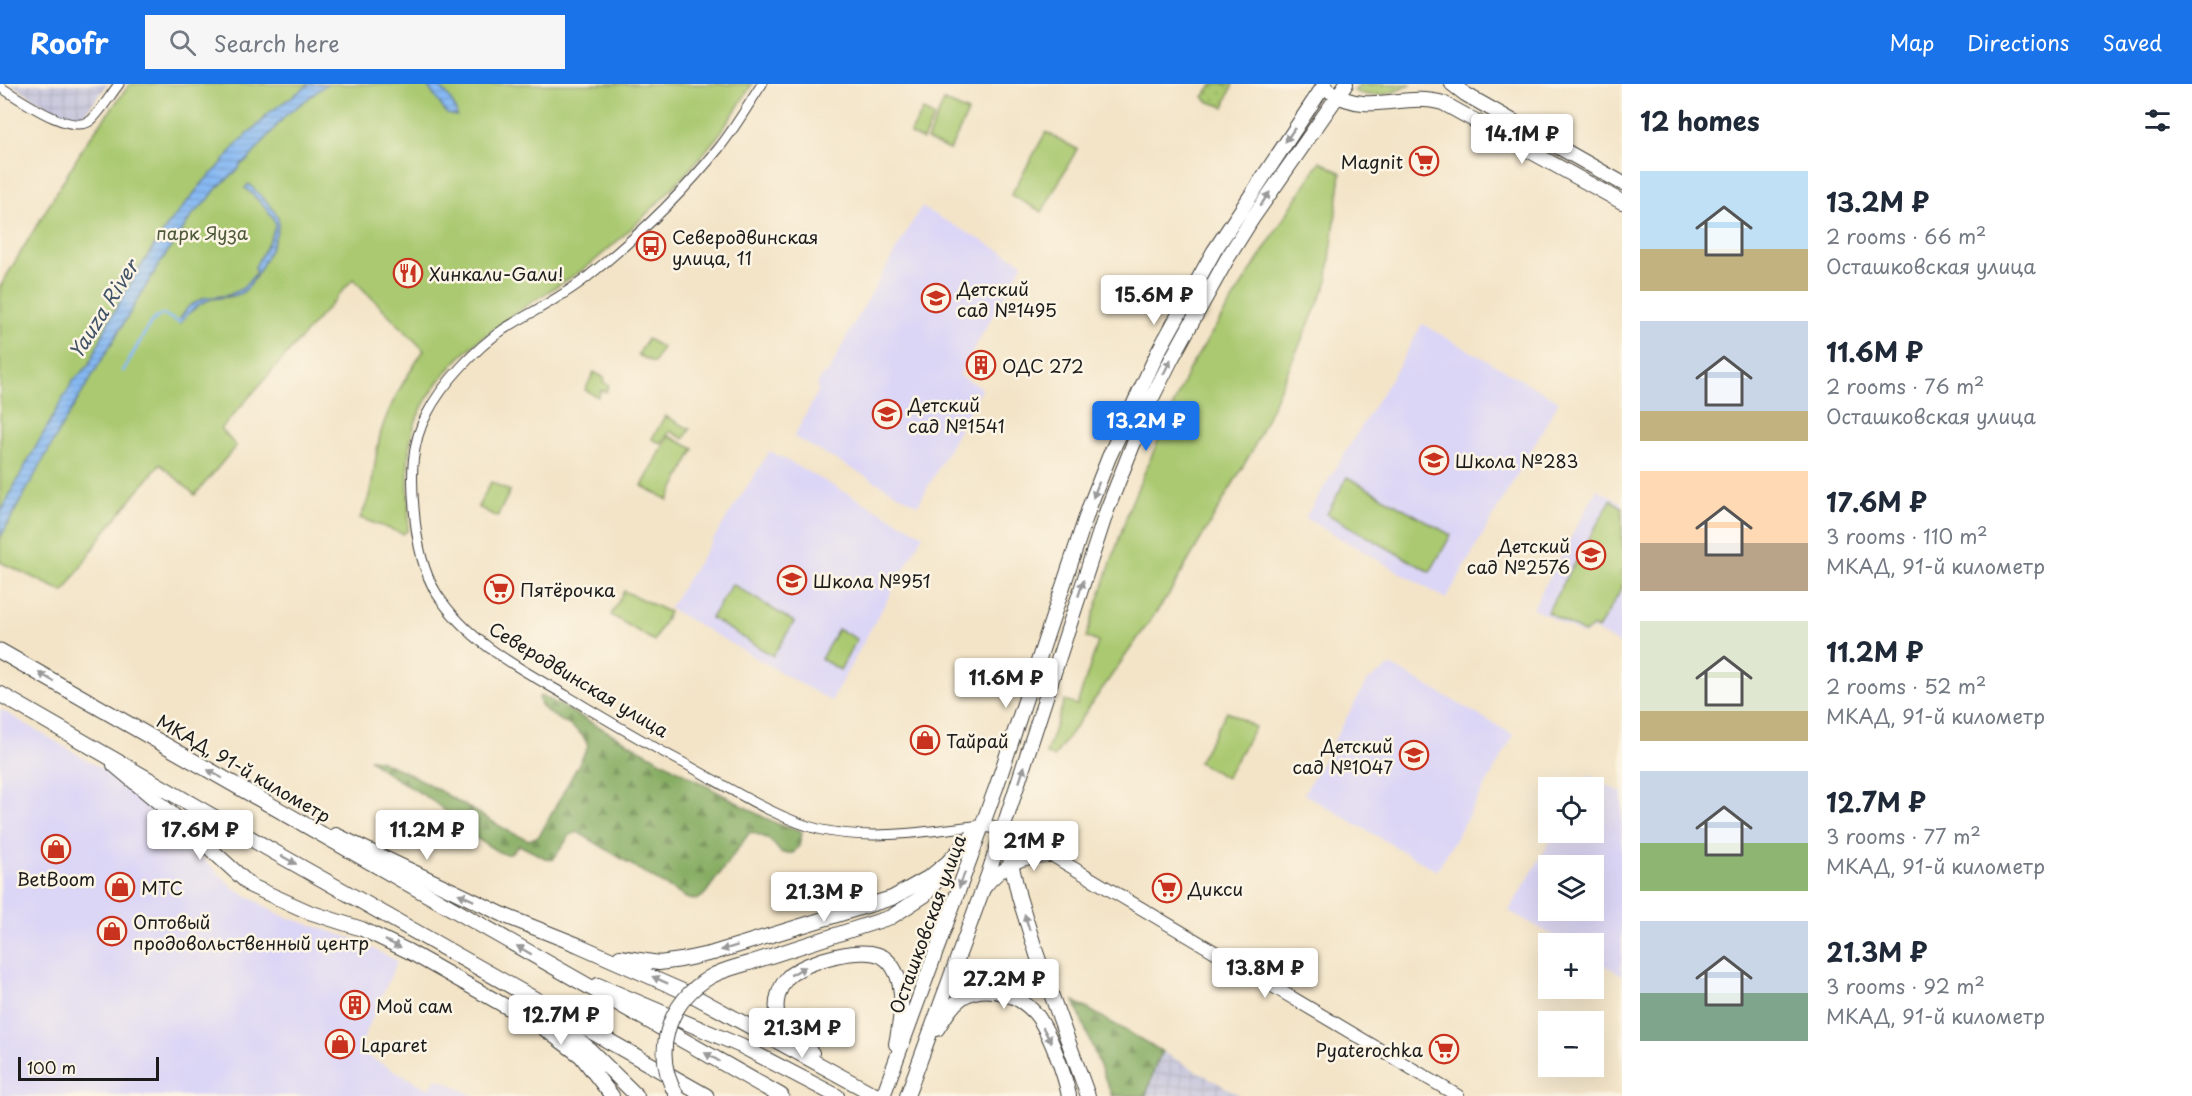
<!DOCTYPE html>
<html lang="en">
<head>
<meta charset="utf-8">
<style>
  :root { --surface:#fff; --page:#f6f6f7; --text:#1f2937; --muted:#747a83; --accent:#1a73e8 }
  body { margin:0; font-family:"Playpen Sans",sans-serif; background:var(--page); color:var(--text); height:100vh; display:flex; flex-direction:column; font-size:22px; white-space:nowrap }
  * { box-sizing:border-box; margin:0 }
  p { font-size:20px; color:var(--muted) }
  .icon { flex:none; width:33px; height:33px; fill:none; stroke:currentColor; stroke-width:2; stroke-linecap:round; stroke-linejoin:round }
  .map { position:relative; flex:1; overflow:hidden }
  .panel { display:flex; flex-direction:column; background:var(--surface); width:570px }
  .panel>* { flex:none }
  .buttons { position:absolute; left:1538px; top:693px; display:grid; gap:12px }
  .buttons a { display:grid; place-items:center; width:66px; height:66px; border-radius:0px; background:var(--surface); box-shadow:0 6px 24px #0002; font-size:30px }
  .scale { position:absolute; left:18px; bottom:15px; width:141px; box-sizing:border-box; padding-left:6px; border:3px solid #1c1c1c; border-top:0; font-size:16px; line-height:21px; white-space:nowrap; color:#1c1c1c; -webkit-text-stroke:4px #fcf5e5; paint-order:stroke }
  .price { position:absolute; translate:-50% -51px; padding:0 14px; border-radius:6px; background:#fff; color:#222; font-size:20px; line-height:39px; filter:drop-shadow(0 2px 3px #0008) }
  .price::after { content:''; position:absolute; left:50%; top:36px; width:18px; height:14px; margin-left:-9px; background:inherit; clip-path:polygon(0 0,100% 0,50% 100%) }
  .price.active { background:var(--accent); color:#fff }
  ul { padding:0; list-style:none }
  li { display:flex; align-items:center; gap:18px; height:150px; padding:0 18px }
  li span { display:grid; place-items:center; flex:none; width:168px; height:120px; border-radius:0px; color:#555 }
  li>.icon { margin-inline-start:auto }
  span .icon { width:72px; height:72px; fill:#fffc; stroke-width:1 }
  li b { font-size:26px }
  h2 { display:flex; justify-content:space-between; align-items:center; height:72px; padding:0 18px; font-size:26px }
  header { display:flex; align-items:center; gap:36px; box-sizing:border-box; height:84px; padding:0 30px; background:var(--accent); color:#fff }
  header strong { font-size:28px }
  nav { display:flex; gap:33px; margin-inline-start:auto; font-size:21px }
  .search { width:420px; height:54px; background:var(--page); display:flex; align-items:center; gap:15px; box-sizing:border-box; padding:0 21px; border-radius:0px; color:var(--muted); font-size:22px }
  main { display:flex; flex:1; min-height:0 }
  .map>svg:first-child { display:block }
  .built { fill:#dcd6f6; fill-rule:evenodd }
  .industrial { fill:url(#industrial-grid) }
  .grass { fill:url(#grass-dots); stroke:#637246; stroke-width:1.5 }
  .forest { fill:url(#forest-firs); stroke:#526440; stroke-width:1.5 }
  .green { fill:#aac971; stroke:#637246; stroke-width:1.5 }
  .water { fill:url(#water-rules); stroke:#526a88; stroke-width:1.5 }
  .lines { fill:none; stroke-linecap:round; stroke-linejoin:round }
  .stream { stroke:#87b9f3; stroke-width:3 }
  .minor-casing { stroke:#3c3a36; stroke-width:11 }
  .tertiary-casing { stroke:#3c3a36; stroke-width:14 }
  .secondary-casing { stroke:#3c3a36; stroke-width:16 }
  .trunk-casing { stroke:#3c3a36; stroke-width:17 }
  .minor { stroke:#fff; stroke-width:9 }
  .tertiary { stroke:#fff; stroke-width:12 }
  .secondary { stroke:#fff; stroke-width:14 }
  .trunk { stroke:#fff; stroke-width:15 }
  .secondary-bridge-casing { stroke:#3c3a36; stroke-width:16; stroke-linecap:butt }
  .secondary-bridge { stroke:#fff; stroke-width:14 }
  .oneway { fill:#999 }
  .labels { text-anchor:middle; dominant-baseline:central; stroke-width:5; stroke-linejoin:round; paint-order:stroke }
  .poi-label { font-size:18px; fill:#1c1c1c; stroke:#fcf5e5; text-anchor:start }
  .park-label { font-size:18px; fill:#4e593a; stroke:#fcf5e5 }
  .street-label { font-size:18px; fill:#1c1c1c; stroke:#fcf5e5 }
  .water-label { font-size:20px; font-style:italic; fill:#415367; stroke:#fcf5e5 }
</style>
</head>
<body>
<header>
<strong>Roofr</strong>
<div class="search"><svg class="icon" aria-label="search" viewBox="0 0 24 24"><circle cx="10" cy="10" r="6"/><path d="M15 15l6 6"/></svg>Search here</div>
<nav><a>Map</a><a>Directions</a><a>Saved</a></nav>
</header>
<main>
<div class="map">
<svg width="1622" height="1012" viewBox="0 0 1622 1012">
  <defs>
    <pattern id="industrial-grid" width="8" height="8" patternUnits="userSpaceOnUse" patternTransform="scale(1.5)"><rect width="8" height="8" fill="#c2c2dc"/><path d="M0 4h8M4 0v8" fill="none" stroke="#a6a6bc"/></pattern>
    <pattern id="grass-dots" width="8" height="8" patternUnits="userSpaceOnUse" patternTransform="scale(1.5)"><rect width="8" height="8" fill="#aac971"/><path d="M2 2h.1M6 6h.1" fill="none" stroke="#92ac61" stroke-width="1.8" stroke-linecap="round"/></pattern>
    <pattern id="forest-firs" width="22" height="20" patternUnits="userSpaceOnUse" patternTransform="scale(1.5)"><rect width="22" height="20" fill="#87ad63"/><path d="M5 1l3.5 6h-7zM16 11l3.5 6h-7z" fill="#6e8c51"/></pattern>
    <pattern id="water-rules" width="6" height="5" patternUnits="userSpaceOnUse" patternTransform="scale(1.5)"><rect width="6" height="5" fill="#87b9f3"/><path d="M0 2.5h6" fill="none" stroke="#749ed0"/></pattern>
  </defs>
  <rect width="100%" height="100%" fill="#fcf5e5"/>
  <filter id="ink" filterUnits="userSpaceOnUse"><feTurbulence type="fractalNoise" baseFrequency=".0167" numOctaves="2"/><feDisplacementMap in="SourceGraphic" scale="12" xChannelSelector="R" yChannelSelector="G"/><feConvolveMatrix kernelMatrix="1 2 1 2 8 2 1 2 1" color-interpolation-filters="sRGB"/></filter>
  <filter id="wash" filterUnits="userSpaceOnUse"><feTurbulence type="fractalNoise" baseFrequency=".008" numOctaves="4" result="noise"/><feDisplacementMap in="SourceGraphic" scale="24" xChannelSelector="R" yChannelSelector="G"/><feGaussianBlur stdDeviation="1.35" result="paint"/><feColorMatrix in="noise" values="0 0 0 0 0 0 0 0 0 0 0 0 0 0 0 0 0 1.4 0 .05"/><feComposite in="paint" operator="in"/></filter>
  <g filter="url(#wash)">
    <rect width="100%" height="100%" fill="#f3e4c7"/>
    <path class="built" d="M921,123L1023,179L959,291L982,304L918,421L794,353L818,307L817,300L823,290L829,288L850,246Z
      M1422,240L1559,317L1446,515L1305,434L1401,278Z
      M770,367L923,451L831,617L669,524Z
      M1597,405L1622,419V562L1593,545L1583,551L1533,524Z
      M1392,582L1514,651L1437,787L1304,710L1367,597Z
      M0,625L123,697L235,805L283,832L354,855L397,877L358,967L429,1005L437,994L475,1012H0Z
      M1589,692L1622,709V891L1593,874V860L1567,859L1509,827L1555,749L1593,748V704L1582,703ZM1548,782H1593V826H1548Z"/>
    <path class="industrial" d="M11,0H108L81,34L58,29Z
      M1163,968L1241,1012H1146L1156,979Z"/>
    <path class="grass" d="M1213,0H1233L1224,23L1207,17L1203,13Z
      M1361,0H1411C1393,10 1374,16 1354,7Z"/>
    <path class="forest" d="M543,612L765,734L782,742L799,746L802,749L799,762L793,769H781C772,756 765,752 750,748L705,810C698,817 695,817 686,814L578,748L570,751L553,776L545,774L519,761L510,770C500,772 490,762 481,757C464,747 451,731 435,719C417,705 383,690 370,675L379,676L416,693L510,748L529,756L539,752L542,747L588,663C583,638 539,635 539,613Z
      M1074,917L1163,968L1156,979L1146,1012H1112Z"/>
    <path class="green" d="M130,0H752C740,19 728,40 714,57C678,101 636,142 592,179C578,190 561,199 546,209C496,241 442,277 417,334C402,371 411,408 408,446L403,450L360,434C375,408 373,377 381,348C390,318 407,292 424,266L353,195L221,345L236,362L195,411L160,380L103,450L64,508L0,478V203L86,59Z
      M944,17L968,28L950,66L927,56Z
      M923,26L934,33L923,56L910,50Z
      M1046,48L1077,65L1042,128L1011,111Z
      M1320,77L1341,89L1327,199L1252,367L1169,510L1054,673L1046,670L1064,617L1077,621L1098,558L1086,553L1130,422L1189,285Z
      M647,255L662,263L654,279L638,271Z
      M594,288L605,294L603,298L609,301L606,308L601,306L598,313L585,306Z
      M665,332L690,345L684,355L670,347L662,360L652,355Z
      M669,352L694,365L668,416L642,402Z
      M1347,393L1451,451L1430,488L1327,430Z
      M491,398L510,407L497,433L478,423Z
      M1611,416L1622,423V504L1598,545L1593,543L1584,549L1547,528Z
      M732,500L794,538L773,572L711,534Z
      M624,507L669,528L654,557L611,531Z
      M838,545L857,555L840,586L821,575Z
      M1227,627L1255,643L1226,694L1198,678Z"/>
    <path class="water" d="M310,0H327L285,32L248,76L241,80L238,86L217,104L208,116L193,130L158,182L62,342L0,454V430L20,391L73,297L89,281L109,237L137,188L168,141L205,96L218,84L238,59L263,36L267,30Z
      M426,0H437C446,9 456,20 457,32L447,30Z
      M249,100C258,110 274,122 278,135C282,148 254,201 243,208C233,214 222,213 212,215C198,219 188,229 180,240L179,236L189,222L204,214L229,211L243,204L256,189L255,183C259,174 276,149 275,140C273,128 253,111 245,104Z"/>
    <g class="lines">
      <path class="stream" d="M123,287L151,238L162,230L179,238L180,236"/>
    </g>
  </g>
  <g filter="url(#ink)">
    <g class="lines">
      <g class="minor-casing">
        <path id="minor" d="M762,0C748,21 735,44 719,64C681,111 634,156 586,194C561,214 531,228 504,245C476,264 442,300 427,330C411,359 411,392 414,424C416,452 421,485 437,510C468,558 519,584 567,612C604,634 640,656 678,676C720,698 777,736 822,746C875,757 929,747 982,741
          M0,3C19,14 69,51 90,37C99,30 111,10 119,0"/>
      </g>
      <g class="tertiary-casing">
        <path id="tertiary" d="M982,741L1003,745L1053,772L1458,1012
          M984,805C1002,781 1022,772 1051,772"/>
      </g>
      <g class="secondary-casing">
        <path id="secondary" d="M1452,0L1465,10L1622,99
          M1331,8C1369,33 1404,7 1443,19L1622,118
          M114,681L171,729L251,802L309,828L362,845L408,867L542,943L581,972L612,1012
          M1003,745L1019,813L1037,871L1088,1012
          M336,751L508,833L578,861L694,912L877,1012
          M620,873L659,879L681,876L713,869L892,814L931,792L947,779L977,747
          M749,879L891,833L925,811L944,788
          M598,901L741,962L837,1012
          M529,918L586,962L637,1012
          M937,945C943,936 950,923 959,916C968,908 982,905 994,907C1009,910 1023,916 1034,928C1048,943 1065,991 1069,1012
          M812,969C799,960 783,947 778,932C774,919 779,903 788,893C804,877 869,858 887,876C908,896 901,935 896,960
          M883,1012L997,701L1090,421L1109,373L1158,268L1214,167L1325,0
          M907,1012L988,791L1107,426L1150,318L1172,274L1227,175L1252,135L1346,0"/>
      </g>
      <g class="trunk-casing">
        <path id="trunk" d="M0,567L781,1012
          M0,610L276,769L706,1012"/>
      </g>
      <use href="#minor" class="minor"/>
      <use href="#tertiary" class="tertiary"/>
      <use href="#secondary" class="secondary"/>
      <use href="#trunk" class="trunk"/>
      <g class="secondary-bridge-casing">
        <path id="secondary-bridge" d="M677,1012C651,969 668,918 710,893C722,886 736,883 749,879"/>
      </g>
      <use href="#secondary-bridge" class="secondary-bridge"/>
    </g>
    <defs><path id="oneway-solid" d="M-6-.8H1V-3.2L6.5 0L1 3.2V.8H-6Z" transform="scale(1.5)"/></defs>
    <g class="oneway">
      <use href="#oneway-solid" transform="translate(1290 51) rotate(124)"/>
      <use href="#oneway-solid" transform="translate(1265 115) rotate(-55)"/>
      <use href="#oneway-solid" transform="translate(1167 283) rotate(-64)"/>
      <use href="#oneway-solid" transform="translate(1096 406) rotate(111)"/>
      <use href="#oneway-solid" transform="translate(1081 504) rotate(-72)"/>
      <use href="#oneway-solid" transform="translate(46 593) rotate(-150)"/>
      <use href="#oneway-solid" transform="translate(215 690) rotate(-150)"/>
      <use href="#oneway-solid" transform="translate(1022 690) rotate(-72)"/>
      <use href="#oneway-solid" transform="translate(289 776) rotate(29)"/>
      <use href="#oneway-solid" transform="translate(962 796) rotate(110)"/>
      <use href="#oneway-solid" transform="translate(466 813) rotate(-155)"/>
      <use href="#oneway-solid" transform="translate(1027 838) rotate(-107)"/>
      <use href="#oneway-solid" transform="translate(393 860) rotate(25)"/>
      <use href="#oneway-solid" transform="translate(729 864) rotate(163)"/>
      <use href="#oneway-solid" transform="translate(524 866) rotate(-150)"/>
      <use href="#oneway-solid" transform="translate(798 887) rotate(-29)"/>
      <use href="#oneway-solid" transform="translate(660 896) rotate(-156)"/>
      <use href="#oneway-solid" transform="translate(1047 951) rotate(61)"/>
      <use href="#oneway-solid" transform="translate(712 973) rotate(-150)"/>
    </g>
  </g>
  <defs>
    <g id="supermarket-ring" transform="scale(1.5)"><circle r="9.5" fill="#fcf5e5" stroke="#c8321e" stroke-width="1.5"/><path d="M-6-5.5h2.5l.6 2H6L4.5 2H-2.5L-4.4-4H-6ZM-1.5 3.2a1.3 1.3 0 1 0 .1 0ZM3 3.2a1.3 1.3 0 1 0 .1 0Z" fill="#c8321e"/></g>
    <g id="bus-ring" transform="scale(1.5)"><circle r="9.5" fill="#fcf5e5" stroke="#c8321e" stroke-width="1.5"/><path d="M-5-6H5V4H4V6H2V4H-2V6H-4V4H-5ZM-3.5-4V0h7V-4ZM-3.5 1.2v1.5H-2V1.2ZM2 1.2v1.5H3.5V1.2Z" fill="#c8321e"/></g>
    <g id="restaurant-ring" transform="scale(1.5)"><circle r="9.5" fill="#fcf5e5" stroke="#c8321e" stroke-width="1.5"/><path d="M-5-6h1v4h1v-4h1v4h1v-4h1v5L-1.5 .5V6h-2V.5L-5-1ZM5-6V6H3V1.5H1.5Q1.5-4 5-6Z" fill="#c8321e"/></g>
    <g id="school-ring" transform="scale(1.5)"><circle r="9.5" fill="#fcf5e5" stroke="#c8321e" stroke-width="1.5"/><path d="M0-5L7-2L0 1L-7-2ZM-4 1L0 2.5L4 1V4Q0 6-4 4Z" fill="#c8321e"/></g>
    <g id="building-ring" transform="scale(1.5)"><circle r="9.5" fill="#fcf5e5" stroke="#c8321e" stroke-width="1.5"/><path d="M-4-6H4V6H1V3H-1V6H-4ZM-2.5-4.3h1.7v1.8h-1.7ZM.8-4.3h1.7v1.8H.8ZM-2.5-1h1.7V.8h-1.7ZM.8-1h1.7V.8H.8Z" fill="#c8321e"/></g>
    <g id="shop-ring" transform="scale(1.5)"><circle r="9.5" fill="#fcf5e5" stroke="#c8321e" stroke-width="1.5"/><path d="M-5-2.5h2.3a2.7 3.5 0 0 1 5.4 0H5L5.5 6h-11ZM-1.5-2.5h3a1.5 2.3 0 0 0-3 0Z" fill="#c8321e"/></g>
  </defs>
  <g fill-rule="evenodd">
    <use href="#supermarket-ring" x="1424" y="77"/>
    <use href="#bus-ring" x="651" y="162"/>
    <use href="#restaurant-ring" x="408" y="189"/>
    <use href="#school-ring" x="936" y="214"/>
    <use href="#building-ring" x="981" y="281"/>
    <use href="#school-ring" x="887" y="330"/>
    <use href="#school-ring" x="1434" y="376"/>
    <use href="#school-ring" x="1591" y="471"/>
    <use href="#school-ring" x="792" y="496"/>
    <use href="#supermarket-ring" x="499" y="505"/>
    <use href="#shop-ring" x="925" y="656"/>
    <use href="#school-ring" x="1414" y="671"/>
    <use href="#shop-ring" x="56" y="765"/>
    <use href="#shop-ring" x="120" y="803"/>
    <use href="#supermarket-ring" x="1167" y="804"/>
    <use href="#shop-ring" x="112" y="847"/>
    <use href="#building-ring" x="355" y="921"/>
    <use href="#shop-ring" x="340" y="960"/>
    <use href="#supermarket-ring" x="1444" y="965"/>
  </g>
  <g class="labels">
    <g class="poi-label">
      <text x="1403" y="77" text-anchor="end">Magnit</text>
      <text x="672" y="152">Северодвинская<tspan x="672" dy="21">улица, 11</tspan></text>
      <text x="429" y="189">Хинкали-Gали!</text>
      <text x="957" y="204">Детский<tspan x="957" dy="21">сад №1495</tspan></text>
      <text x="1002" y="281">ОДС 272</text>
      <text x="908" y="320">Детский<tspan x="908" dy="21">сад №1541</tspan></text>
      <text x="1455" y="376">Школа №283</text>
      <text x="1570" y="461" text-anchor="end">Детский<tspan x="1570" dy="21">сад №2576</tspan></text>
      <text x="813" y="496">Школа №951</text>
      <text x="520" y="505">Пятёрочка</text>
      <text x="946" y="656">Тайрай</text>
      <text x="1393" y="661" text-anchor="end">Детский<tspan x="1393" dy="21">сад №1047</tspan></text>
      <text x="56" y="794" text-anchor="middle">BetBoom</text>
      <text x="141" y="803">МТС</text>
      <text x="1188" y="804">Дикси</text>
      <text x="133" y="837">Оптовый<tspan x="133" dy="21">продовольственный центр</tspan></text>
      <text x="376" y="921">Мой сам</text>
      <text x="361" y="960">Laparet</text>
      <text x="1423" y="965" text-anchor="end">Pyaterochka</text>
    </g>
    <g class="park-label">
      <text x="202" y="148">парк Яуза</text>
    </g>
    <g class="street-label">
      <text transform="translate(579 595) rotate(31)">Северодвинская улица</text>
      <text transform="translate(244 684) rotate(30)">МКАД, 91-й километр</text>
      <text transform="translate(927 840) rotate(-70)">Осташковская улица</text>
    </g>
    <g class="water-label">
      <text transform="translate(103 225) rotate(-58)">Yauza River</text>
    </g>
  </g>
</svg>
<div class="buttons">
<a><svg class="icon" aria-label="locate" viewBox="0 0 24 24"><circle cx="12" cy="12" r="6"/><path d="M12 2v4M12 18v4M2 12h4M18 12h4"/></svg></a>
<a><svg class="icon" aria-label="layers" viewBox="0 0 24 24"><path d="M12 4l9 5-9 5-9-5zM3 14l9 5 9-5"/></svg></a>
<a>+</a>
<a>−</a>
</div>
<div class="scale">100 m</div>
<b class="price" style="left:1522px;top:81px">14.1M ₽</b>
<b class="price" style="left:1154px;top:242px">15.6M ₽</b>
<b class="price active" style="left:1146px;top:368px">13.2M ₽</b>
<b class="price" style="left:1006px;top:625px">11.6M ₽</b>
<b class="price" style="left:200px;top:777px">17.6M ₽</b>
<b class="price" style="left:427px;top:777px">11.2M ₽</b>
<b class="price" style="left:1034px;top:788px">21M ₽</b>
<b class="price" style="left:824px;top:839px">21.3M ₽</b>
<b class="price" style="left:1265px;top:915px">13.8M ₽</b>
<b class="price" style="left:1004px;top:926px">27.2M ₽</b>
<b class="price" style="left:561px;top:962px">12.7M ₽</b>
<b class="price" style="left:802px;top:975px">21.3M ₽</b>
</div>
<section class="panel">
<h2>12 homes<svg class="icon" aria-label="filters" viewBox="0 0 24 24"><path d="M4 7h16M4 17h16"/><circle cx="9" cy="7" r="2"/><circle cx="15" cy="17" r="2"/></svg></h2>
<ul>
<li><span style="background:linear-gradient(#bfe0f5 65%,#c2b280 0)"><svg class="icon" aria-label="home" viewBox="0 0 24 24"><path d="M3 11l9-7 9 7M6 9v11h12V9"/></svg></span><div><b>13.2M ₽</b><p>2 rooms · 66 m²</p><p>Осташковская улица</p></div></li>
<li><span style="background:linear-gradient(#c9d6e8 75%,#c2b280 0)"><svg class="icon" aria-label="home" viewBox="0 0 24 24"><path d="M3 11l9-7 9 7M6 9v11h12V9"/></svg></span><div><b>11.6M ₽</b><p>2 rooms · 76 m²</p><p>Осташковская улица</p></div></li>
<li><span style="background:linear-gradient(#ffd9b3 60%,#b9a48a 0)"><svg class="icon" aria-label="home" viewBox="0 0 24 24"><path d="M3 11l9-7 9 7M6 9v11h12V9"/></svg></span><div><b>17.6M ₽</b><p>3 rooms · 110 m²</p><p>МКАД, 91-й километр</p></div></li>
<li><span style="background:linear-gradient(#dfe7d0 75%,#c2b280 0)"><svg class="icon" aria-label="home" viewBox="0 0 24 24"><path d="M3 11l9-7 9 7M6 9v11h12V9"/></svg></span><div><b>11.2M ₽</b><p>2 rooms · 52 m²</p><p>МКАД, 91-й километр</p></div></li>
<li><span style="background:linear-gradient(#c9d6e8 60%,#8fb573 0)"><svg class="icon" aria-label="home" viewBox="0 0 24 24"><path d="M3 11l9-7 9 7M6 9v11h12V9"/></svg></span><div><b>12.7M ₽</b><p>3 rooms · 77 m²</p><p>МКАД, 91-й километр</p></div></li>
<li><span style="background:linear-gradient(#c9d6e8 60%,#7fa58c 0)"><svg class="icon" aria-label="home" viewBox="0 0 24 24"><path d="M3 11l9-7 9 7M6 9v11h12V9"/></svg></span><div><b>21.3M ₽</b><p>3 rooms · 92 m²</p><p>МКАД, 91-й километр</p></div></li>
</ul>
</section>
</main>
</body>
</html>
